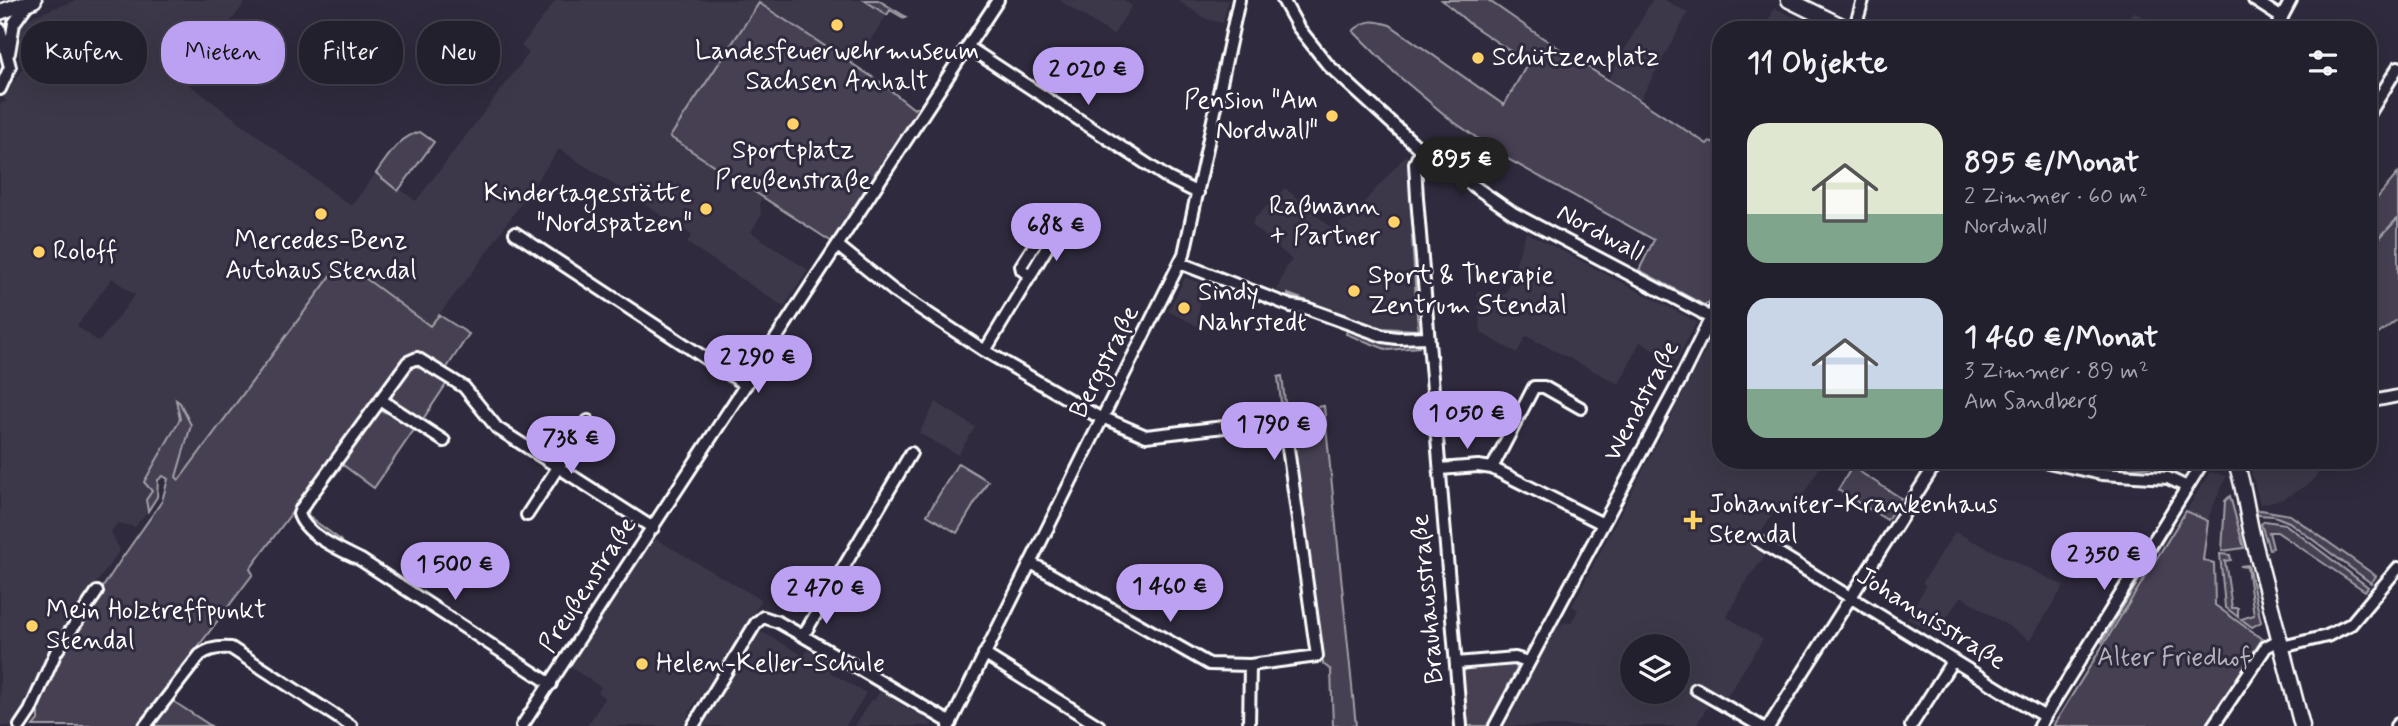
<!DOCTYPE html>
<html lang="de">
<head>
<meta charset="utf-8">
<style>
  :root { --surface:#23202e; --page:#2b2836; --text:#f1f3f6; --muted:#a3a3aa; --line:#403e4a; --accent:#bca0f2 }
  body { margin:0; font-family:Mynerve,sans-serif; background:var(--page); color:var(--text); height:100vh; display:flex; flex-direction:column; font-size:26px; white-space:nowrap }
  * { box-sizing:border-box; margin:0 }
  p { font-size:23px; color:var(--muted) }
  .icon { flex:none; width:38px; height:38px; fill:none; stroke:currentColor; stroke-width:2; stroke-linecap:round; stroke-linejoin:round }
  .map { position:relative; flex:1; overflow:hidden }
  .details { position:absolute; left:1712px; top:21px; width:665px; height:448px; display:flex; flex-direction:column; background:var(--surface); border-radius:28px; box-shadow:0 7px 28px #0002,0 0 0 2px var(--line) }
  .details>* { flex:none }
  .top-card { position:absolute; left:21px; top:21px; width:665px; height:63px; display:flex; gap:14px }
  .buttons { position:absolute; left:1620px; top:634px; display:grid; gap:14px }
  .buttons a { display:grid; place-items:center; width:70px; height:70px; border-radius:50%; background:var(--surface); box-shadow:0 7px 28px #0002,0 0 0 2px var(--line); font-size:35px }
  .price { position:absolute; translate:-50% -60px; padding:0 16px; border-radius:24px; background:var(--accent); color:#111; font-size:23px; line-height:46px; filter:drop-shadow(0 2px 4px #0008) }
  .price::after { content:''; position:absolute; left:50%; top:42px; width:21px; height:16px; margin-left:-10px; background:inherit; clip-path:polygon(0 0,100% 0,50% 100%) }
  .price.current { background:#222; color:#fff }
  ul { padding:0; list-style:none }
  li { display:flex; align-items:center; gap:21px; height:175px; padding:0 35px }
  li span { display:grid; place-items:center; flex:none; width:196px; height:140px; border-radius:21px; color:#555 }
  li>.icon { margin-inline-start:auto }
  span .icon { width:84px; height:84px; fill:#fffc; stroke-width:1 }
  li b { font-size:30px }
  h2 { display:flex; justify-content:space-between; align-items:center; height:84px; padding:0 35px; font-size:30px }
  .pill { padding:0 24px; border-radius:28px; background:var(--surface); box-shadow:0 7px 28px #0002,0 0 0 2px var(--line); font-size:24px; line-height:63px }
  .pill.current { background:var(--accent); color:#111 }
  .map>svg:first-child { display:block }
  .built { fill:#3c3749; fill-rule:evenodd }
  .green { fill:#464152; stroke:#a2a0a8; stroke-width:2 }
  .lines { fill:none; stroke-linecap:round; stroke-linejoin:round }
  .stream { stroke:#a7a6ad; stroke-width:2.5 }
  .minor-casing { stroke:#fff; stroke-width:16 }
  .major-casing { stroke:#fff; stroke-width:19 }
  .minor { stroke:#2f2a3d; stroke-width:10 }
  .major { stroke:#2f2a3d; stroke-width:14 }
  .poi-dot { fill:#ffd166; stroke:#2f2a3d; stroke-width:2.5 }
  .labels { text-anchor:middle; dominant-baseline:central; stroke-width:6; stroke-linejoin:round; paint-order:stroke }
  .poi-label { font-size:26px; fill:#fff; stroke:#2f2a3d; text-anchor:start }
  .street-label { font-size:26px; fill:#fff; stroke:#2f2a3d }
  .park-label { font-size:26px; fill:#b5b3ba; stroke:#2f2a3d }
</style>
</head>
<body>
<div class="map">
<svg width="2398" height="726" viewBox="0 0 2398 726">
  <rect width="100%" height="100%" fill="#2f2a3d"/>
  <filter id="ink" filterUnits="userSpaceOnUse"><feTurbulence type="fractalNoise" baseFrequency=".0143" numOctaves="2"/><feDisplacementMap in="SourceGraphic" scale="14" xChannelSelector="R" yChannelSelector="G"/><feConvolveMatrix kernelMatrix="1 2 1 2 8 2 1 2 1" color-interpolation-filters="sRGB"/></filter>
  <g filter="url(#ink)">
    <path class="built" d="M77,0H247L186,82L351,206L376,173L398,190L400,189L416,201L529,53L521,46L556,0H864L887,15L854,65L759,3L670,136L763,197L760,202L761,216L751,232L808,270L784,307L687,243L692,235L559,149L475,269L430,326L342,261L179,480L176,478L191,425L180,419L144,482L152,491L146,500L148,511L135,527L117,523L111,532L120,550L51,647L27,707L13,726H0V104L7,101L3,98L25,65L19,37L23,23L33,16ZM112,278L135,295L99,342L77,326Z
      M1059,0H1124L1132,6L1113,35Z
      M1177,0H1228L1223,23L1206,19Z
      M1652,0H1665L1688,13L1640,100L1608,80Z
      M1774,8L1797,18L1792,30H1765Z
      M2133,11L2166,30H2106L2113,19L2124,25Z
      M1407,154L1418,330L1382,328L1277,290L1286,267L1292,260L1252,225L1254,219L1285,188L1334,230L1340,222L1349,219Z
      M1526,232L1697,322L1676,361L1640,342L1619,384L1526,336L1517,353L1481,333L1477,291L1506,293Z
      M1185,278L1201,283L1196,295L1199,297V327L1168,311Z
      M1715,332L1720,335V460H1824L1793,512L1779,504L1752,547L1765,556L1742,587L1727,617L1763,639L1726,698L1705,685L1698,697L1709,704L1696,726H1504L1556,628L1563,623H1571L1578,610L1572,606ZM1633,646H1678V691H1633Z
      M936,402L975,427L958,455L919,433Z
      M2248,460H2327L2312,482L2283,499L2260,504Z
      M2210,472L2227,476L2211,510L2208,521L2186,511Z
      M1955,532L2064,586L2030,640L1961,596L1936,635L1907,618L1926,586L1922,583Z
      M654,538L762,600L722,667L713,662L709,669L715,678L702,699L696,701L688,715L687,726H587L605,698L598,693L601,687L570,667Z
      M762,632L804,656L808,650L833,665L830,672L866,693L846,726H701L756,635Z
      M880,691L928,720L932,726H855L871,699L874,701Z"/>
    <path class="green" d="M864,0H878L906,17L904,18L890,10L887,15Z
      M1442,0H1488L1540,36L1707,144L1709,142L1720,145V284L1709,303L1704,305L1639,270L1654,240L1506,158L1451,120L1395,73L1353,31C1366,19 1374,20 1390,25L1504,105L1528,63L1470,24Z
      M759,3L880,82L914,109L916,107L920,109L879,171L877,170L875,173L877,175L832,242L670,137Z
      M420,132L434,142L398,191L376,173C388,157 399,136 420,132Z
      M2398,173V319L2368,342V209Z
      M1412,237L1415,241L1422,326L1417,332L1398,334L1383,332L1288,296V294L1381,328L1418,330Z
      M342,261L430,326L439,315L469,334L446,369L420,353L408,356L250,569L253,574L138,726H33L38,720V700L56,659L120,561L162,501L168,479L163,476L158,480L157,497L148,511L146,500L152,491L144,482L180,419L176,400L180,403L191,425L176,477L179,480Z
      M1348,328L1419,342V347L1388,350L1346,334Z
      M416,363L446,380L447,383L423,419L420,420L394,403L391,395L412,365Z
      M1282,376L1286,411L1324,406L1356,726H1333L1331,670L1323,664L1292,440C1281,419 1263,418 1242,420V419L1280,414L1282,411L1278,377Z
      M379,410L388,413L390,410L416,427L374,488L343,465L329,483L327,481Z
      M2071,460H2194L2192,464L2129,468Z
      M958,463L988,481L957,533L927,515Z
      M1852,467L1901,498L1887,520L1838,490Z
      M316,495L318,497L309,509L308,516L342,541L339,545C331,540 305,525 305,515C305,509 313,501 316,495Z
      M2230,496L2244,548L2222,551L2225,501Z
      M2261,510L2290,515L2376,576L2371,583L2289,522L2274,516L2258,515L2256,511Z
      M2186,511L2208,521L2203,560L2214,563L2215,605L2262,639L2208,726H2053Z
      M2265,521L2285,524L2368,587L2365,591L2277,532H2269L2273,548L2269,549L2261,524Z
      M2169,528L2170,529L2102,642L2100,637Z
      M2220,554L2230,555L2231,560L2225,561L2232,608H2238V617L2225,607Z
      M2248,565L2261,622L2252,627L2241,619L2254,615L2247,567L2240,566Z
      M1514,663L1517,669L1487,726H1468L1463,672L1469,667Z
      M173,701L211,726H153Z"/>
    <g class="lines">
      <path class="stream" d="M2368,250L2398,218"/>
      <g class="minor-casing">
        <path id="minor" d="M1283,0L1298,27L1328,65L1421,150L1513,213L1701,312L1720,326
          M2254,0L2282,18
          M0,29L10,67L0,89
          M1854,30L1863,0
          M2275,30L2291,0
          M968,47L1168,178L1198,193
          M9,53L14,23L29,2
          M2368,116L2398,67
          M1421,150L1415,163L1417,198L1461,726
          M515,233L746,385
          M838,246L894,291L985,351L1102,419
          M1180,263L1291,306L1306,308L1383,336L1397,338L1428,337
          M985,351L1055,234L1048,230H1044L1021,266L1022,270L1031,275
          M381,400L444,441
          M2368,402L2398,396
          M2039,460L2102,474L2168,478L2187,487
          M1492,468L1534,387H1544L1581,408
          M1440,469L1478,466L1492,468L1601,523
          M527,515L588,421
          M1757,540L2045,717
          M1031,563L1209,664L1250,665L1317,656L1288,448C1284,433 1275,425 1259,423L1146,436L1102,417
          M803,636L951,723
          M2282,647L2327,636L2351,624L2398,568
          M984,654L1099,726
          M1456,663L1515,658L1528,662
          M551,684L361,560C343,551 305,535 299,514L301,509L408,362L417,358L464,387L497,428L653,528
          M1696,689L1760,726
          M20,726L30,711L56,652L97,592
          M145,726L200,655C209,648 219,647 231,648L351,726
          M522,726L998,0
          M693,726L756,623L763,617L778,622L803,636L911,453
          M949,726L1184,254L1239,0
          M1249,726L1250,665
          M1495,726L1679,382L1720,299
          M1769,726L1938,460
          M1911,726L1953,660
          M2039,726L2204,460
          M2213,726L2266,647L2279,640
          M2396,726L2398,724"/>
      </g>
      <g class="major-casing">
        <path id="major" d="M1789,0L1850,30
          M0,12L34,0
          M2235,460C2244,484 2246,509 2252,534C2269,598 2285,662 2302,726"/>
      </g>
      <use href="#minor" class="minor"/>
      <use href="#major" class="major"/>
    </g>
  </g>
  <g class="poi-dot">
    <circle cx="837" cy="25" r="7"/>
    <circle cx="1478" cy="58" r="7"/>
    <circle cx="1332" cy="116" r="7"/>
    <circle cx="793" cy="124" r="7"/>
    <circle cx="706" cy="209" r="7"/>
    <circle cx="321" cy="214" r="7"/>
    <circle cx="1394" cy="222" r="7"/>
    <circle cx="39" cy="252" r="7"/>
    <circle cx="1354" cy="291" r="7"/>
    <circle cx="1184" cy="308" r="7"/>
    <path d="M1689.5 509.5h7v7h7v7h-7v7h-7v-7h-7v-7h7z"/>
    <circle cx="32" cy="626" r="7"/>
    <circle cx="642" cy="664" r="7"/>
  </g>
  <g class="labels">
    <g class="poi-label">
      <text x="837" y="52" text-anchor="middle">Landesfeuerwehrmuseum<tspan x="837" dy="30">Sachsen Anhalt</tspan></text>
      <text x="1492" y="58">Schützenplatz</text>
      <text x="1318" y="101" text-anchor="end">Pension "Am<tspan x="1318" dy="30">Nordwall"</tspan></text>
      <text x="793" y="151" text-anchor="middle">Sportplatz<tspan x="793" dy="30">Preußenstraße</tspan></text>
      <text x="692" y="194" text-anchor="end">Kindertagesstätte<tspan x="692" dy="30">"Nordspatzen"</tspan></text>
      <text x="1380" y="207" text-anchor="end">Raßmann<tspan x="1380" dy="30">+ Partner</tspan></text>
      <text x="321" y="241" text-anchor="middle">Mercedes-Benz<tspan x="321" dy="30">Autohaus Stendal</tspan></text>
      <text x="53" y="252">Roloff</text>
      <text x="1368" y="276">Sport &amp; Therapie<tspan x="1368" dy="30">Zentrum Stendal</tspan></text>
      <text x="1198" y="293">Sindy<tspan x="1198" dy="30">Nahrstedt</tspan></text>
      <text x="1709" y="505">Johanniter-Krankenhaus<tspan x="1709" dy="30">Stendal</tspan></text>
      <text x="46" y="611">Mein Holztreffpunkt<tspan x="46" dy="30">Stendal</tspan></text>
      <text x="656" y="664">Helen-Keller-Schule</text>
    </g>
    <g class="street-label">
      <text transform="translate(1600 233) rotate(28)">Nordwall</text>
      <text transform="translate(1105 362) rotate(-63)">Bergstraße</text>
      <text transform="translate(1642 401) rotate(-62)">Wendstraße</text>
      <text transform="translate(588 585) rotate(-57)">Preußenstraße</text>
      <text transform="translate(1428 599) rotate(-95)">Brauhausstraße</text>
      <text transform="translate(1931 619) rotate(32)">Johannisstraße</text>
    </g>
    <g class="park-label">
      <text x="2174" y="658">Alter Friedhof</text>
    </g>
  </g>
</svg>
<div class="buttons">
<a><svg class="icon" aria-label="layers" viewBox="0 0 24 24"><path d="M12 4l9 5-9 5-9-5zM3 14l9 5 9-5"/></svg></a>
</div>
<b class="price" style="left:1088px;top:107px">2 020 €</b>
<b class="price current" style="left:1462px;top:197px">895 €</b>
<b class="price" style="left:1056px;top:263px">688 €</b>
<b class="price" style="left:758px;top:395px">2 290 €</b>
<b class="price" style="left:1467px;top:451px">1 050 €</b>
<b class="price" style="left:1274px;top:462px">1 790 €</b>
<b class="price" style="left:571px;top:476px">738 €</b>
<b class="price" style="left:2104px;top:592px">2 350 €</b>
<b class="price" style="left:455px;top:602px">1 500 €</b>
<b class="price" style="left:1170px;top:624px">1 460 €</b>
<b class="price" style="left:826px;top:626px">2 470 €</b>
<div class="top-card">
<a class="pill">Kaufen</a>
<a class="pill current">Mieten</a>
<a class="pill">Filter</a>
<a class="pill">Neu</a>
</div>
<section class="details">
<h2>11 Objekte<svg class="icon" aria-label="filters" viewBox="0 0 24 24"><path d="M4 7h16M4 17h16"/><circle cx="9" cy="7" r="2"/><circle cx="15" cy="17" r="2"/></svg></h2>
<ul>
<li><span style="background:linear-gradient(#dfe7d0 65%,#7fa58c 0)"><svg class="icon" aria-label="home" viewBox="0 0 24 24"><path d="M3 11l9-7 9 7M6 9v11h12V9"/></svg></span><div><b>895 €/Monat</b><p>2 Zimmer · 60 m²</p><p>Nordwall</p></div></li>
<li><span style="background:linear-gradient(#c9d6e8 65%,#7fa58c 0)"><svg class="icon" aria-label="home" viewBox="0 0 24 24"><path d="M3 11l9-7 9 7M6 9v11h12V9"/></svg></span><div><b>1 460 €/Monat</b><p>3 Zimmer · 89 m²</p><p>Am Sandberg</p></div></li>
</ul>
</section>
</div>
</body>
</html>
